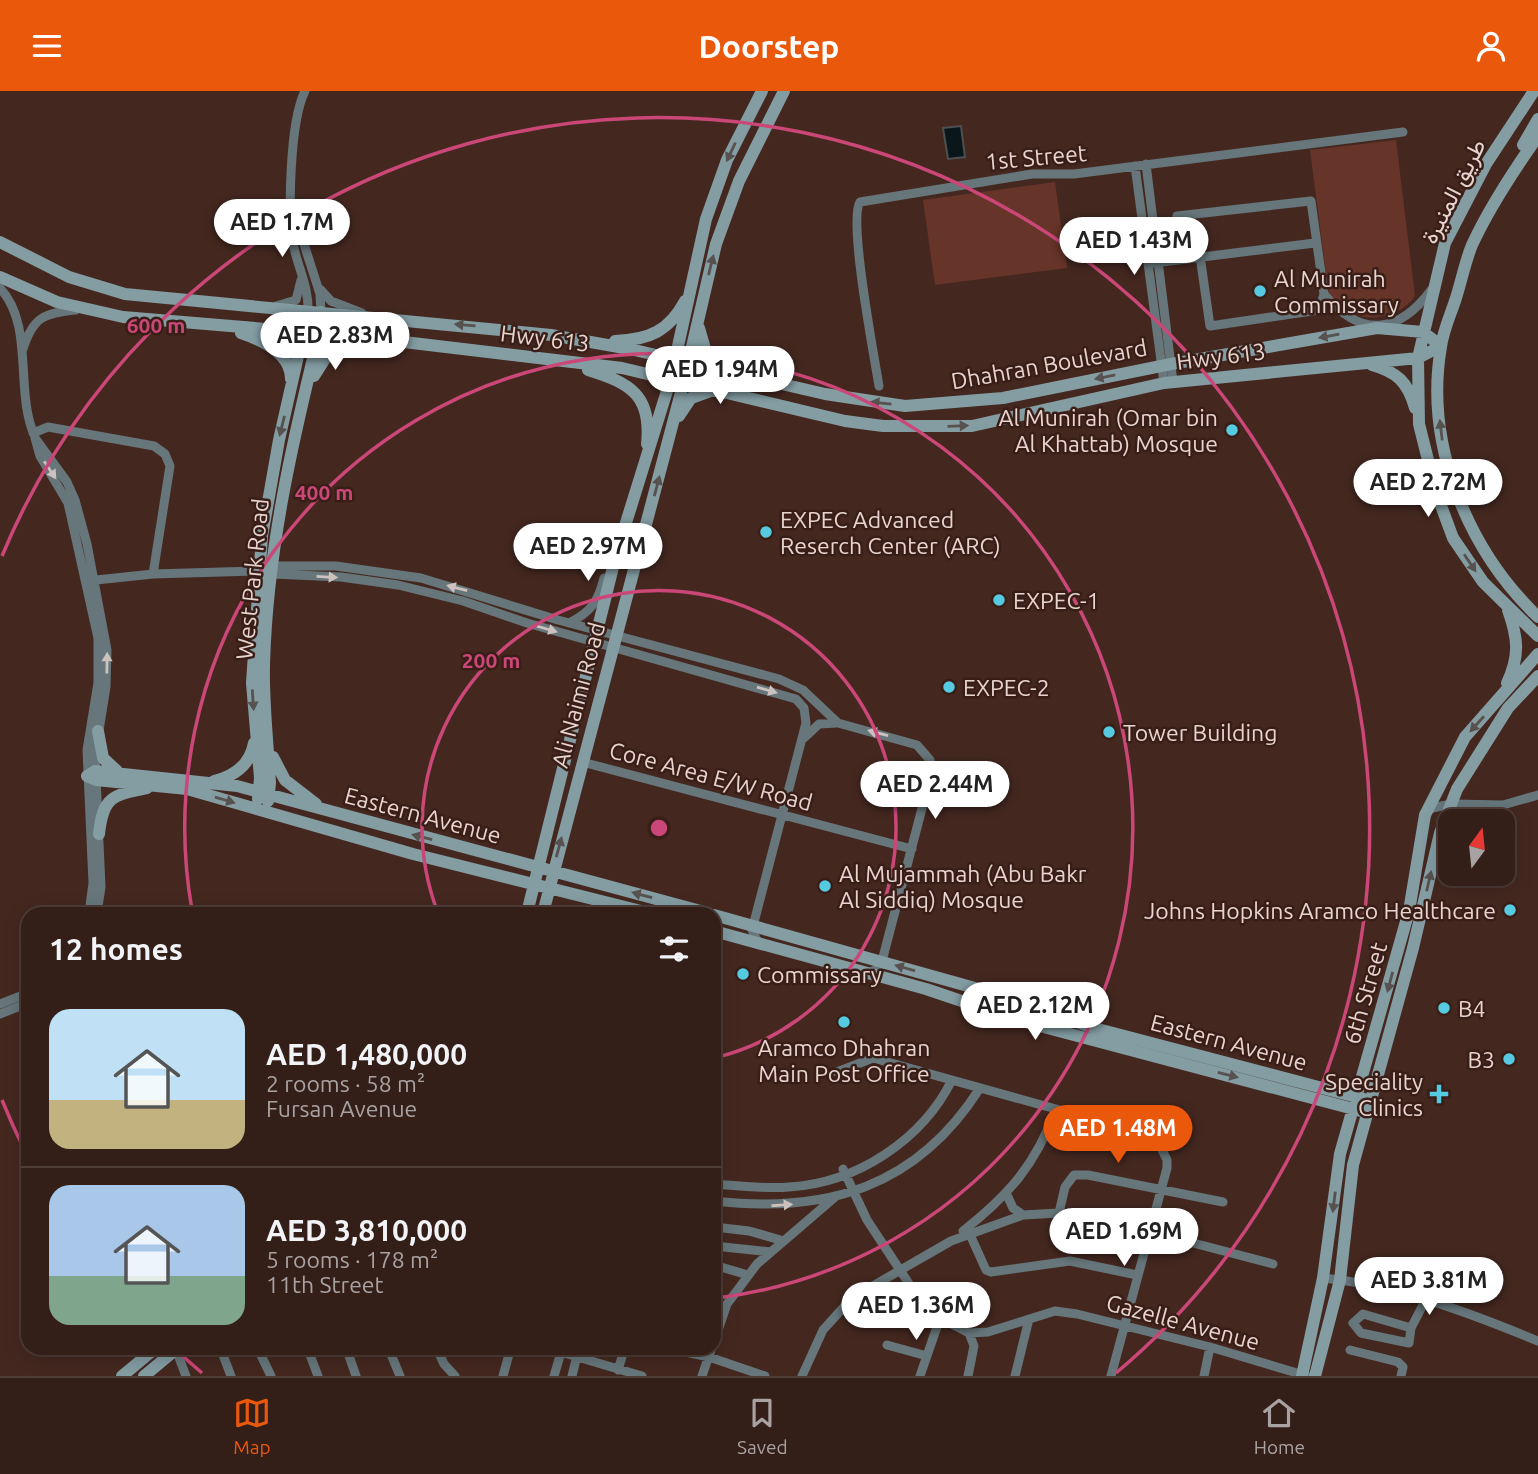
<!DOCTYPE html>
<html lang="en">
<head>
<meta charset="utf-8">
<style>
  :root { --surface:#331e18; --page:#3e2b25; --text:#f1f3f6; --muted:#a9a2a2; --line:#4e3c37; --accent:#ea580c }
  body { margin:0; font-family:Ubuntu,Vazirmatn,sans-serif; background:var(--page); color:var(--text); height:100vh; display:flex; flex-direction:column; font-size:26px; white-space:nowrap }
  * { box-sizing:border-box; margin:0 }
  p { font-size:23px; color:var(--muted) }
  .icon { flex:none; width:38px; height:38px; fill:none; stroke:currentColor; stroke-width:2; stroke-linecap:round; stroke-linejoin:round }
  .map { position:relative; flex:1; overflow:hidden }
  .sheet { position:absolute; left:21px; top:816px; width:700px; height:448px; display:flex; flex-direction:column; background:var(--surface); border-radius:21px; box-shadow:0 4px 18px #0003,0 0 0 2px var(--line) }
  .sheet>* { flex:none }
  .needle { width:46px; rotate:15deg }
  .controls { position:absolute; left:1438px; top:718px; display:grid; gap:14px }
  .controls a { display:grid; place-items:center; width:77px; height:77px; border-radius:14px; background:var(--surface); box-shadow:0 4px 18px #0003,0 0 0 2px var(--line); font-size:35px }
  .price { position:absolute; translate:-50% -60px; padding:0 16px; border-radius:24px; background:#fff; color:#222; font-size:23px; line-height:46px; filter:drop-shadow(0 2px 4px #0008) }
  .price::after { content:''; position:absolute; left:50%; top:42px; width:21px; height:16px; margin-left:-10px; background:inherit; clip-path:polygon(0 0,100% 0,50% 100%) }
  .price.active { background:var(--accent); color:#fff }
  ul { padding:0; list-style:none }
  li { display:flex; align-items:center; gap:21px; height:175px; padding:0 28px }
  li+li { border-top:2px solid var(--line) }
  li span { display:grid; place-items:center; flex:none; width:196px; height:140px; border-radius:21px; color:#555 }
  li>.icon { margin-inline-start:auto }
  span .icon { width:84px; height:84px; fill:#fffc; stroke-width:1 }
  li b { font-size:30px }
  h2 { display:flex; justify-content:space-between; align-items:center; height:84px; padding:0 28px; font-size:30px }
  header { display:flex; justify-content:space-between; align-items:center; height:91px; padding:0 28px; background:var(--accent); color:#fff; font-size:32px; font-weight:700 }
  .tabs { display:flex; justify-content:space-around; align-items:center; height:98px; border-top:2px solid var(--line); background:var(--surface); font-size:19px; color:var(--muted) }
  .tabs a { display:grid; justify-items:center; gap:4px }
  .tabs .active { color:var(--accent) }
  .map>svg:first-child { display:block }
  .green { fill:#663428 }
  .water { fill:#09171a; stroke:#4c5050; stroke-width:2 }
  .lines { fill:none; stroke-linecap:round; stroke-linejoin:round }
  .minor { stroke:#66767a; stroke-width:9 }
  .secondary { stroke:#839da3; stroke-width:12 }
  .oneway { fill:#57514f }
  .oneway2 { fill:#cdc1be }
  .ring { fill:none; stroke:#cb4778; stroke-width:3.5 }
  .poi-dot { fill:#56cae0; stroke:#391e17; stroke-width:2.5 }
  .labels { text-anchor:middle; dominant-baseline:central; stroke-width:5; stroke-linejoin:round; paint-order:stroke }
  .street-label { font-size:23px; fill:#e7d4cf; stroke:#391e17 }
  .poi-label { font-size:23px; fill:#e7d4cf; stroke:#391e17; text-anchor:start }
  .centre { fill:#cb4778; stroke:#391e17; stroke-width:3.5 }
  .ring-label { font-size:21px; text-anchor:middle; font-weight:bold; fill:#cb4778; stroke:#391e17; stroke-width:5; stroke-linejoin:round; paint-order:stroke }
</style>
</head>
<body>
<header><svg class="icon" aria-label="menu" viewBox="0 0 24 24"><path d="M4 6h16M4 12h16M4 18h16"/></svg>Doorstep<svg class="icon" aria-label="person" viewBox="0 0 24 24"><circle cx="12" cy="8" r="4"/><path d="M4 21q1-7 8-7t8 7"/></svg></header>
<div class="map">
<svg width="1538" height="1285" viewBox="0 0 1538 1285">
  <rect width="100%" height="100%" fill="#442820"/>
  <path class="green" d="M1396,49L1415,205C1402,225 1373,231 1352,223C1344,219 1336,211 1329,205L1310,59Z
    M1055,91L1067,177L935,194L923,109Z"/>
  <path class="water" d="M961,35L965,66L948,68L943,37Z"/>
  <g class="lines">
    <path class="minor" d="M305,0C290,30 287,124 294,157C299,179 309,197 308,221
      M1146,73L1173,291
      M1135,75L1164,292
      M296,128L320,203L321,221
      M1177,168V125L1311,110L1324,203L1319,219L1210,235L1200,165
      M1154,172L1315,152
      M0,197C35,235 14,300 35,346
      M320,198L331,210L362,222
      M1324,203C1361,248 1399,243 1432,198
      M276,215L296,209L301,189
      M23,258C33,226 44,222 76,219
      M879,295C874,264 848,129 860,111L1032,83H1074L1403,41
      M33,342L48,336L154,355L165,363L170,375L153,483
      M270,475H336L421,487L558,529L779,588L803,599L838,632L917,654L930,669L931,683L882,870L879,877L868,882
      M87,490L153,483L259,480L272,483L341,486L398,494L463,510L527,532L796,608L804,617L806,632L752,839L758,851
      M569,532C591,521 598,511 604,487
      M804,647L819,633L837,632
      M582,671L912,758
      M1428,718L1451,713L1503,714L1538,704
      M89,822L93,792L87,659L98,592V547L68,412L40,365L35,347L67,391L75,409L87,453L107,559L106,596L95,664L101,796L97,822
      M0,913L28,902
      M0,923L28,912
      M837,981L873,967L1156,1046L1167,1069V1077L1111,1285
      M843,1078L867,1129L925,1217L940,1227L969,1242L988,1241L1055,1220L1077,1223L1210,1256L1307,1285
      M714,1093C739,1095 764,1098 789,1096C857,1092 922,1049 952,989
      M1007,1104L1013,1117L1023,1124
      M714,1110C827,1123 917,1096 980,997
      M1059,1122L1065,1096L1074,1084H1088L1223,1111
      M714,1136L749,1140L784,1150
      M967,1137L986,1179L991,1181L1070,1170L1137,1184
      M963,1140C1009,1104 1036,1073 1056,1018
      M714,1155L771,1161
      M714,1174L748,1184
      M1323,1187C1397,1194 1470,1222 1538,1250
      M1411,1237L1363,1223L1353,1232L1361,1242L1409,1252L1411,1237L1425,1210
      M714,1251L727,1213L757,1173L835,1106
      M887,1254L927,1265
      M175,1256L186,1285
      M220,1256L231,1285
      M257,1256L271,1285
      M307,1256L318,1285
      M346,1256L356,1285
      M388,1256L400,1285
      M436,1256L444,1273L455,1285
      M544,1256L642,1285
      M663,1256L709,1266L765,1285
      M1350,1259L1398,1271L1403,1276L1401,1285
      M618,1279L625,1256
      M503,1285L511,1256
      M554,1285L562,1258
      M572,1285L579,1256
      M702,1285L712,1256
      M802,1285L823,1239L852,1207L951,1150L1023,1124L1059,1122L1094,1126L1273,1173
      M920,1285L940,1227
      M968,1285L974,1255L969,1242
      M1015,1285L1029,1228
      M1204,1285L1210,1256"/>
    <path class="secondary" d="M1534,0L1486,73L1445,152L1418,267L1419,333L1436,401L1453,447L1483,491L1538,545
      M1538,45C1514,79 1490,115 1472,154C1465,171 1461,192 1455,210C1450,225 1443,240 1441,256C1424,354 1468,459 1538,526
      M1523,54L1538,28
      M0,151L69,186L125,203L551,244L630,258L825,303L905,315L1003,307L1171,273L1377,237L1423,241L1441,255
      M0,186L57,211L123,226L362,246L622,277L845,330L883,335H972L1164,292L1418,267L1441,255
      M699,237L705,258L727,277
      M241,242C262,249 291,263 291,288
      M615,250C649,249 669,240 685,210
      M1372,274C1397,281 1408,291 1415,317
      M588,279C630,292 652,304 647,353
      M314,285L328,263L360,247
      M679,325L691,307L716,298
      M1507,592C1520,565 1518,547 1508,519
      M98,640L103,667L117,680
      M273,666L285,689L316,713
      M87,685L95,680L237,695L708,822
      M87,685L96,689L187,698L413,763L649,822
      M214,690C235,685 250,674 254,652
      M258,708L260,687L252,592L262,445L279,349L308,221
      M268,710L270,692C268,653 263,613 264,574C267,461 292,352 319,243L321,221
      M99,743C103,706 112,704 147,697
      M527,822L616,464L671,287L706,128L727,69L762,0
      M543,822L684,290L716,153L739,90L784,0
      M714,824L1000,904L1094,937L1364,1008
      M714,840L926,898L1021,930L1361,1020
      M122,1285L157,1256
      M144,1285L179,1256
      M1302,1285L1323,1187L1340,1063L1409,820L1425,724L1465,646L1538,563
      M1315,1285L1340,1189L1353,1074L1413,857L1440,742L1457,698L1508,617L1538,585"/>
  </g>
  <defs><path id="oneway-solid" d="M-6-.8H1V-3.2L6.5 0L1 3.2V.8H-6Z" transform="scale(1.75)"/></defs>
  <g class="oneway">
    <use href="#oneway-solid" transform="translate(731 61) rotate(115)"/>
    <use href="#oneway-solid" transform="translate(711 174) rotate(-76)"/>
    <use href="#oneway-solid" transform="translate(465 234) rotate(-175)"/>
    <use href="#oneway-solid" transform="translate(1329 245) rotate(170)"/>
    <use href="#oneway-solid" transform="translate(1105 286) rotate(169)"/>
    <use href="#oneway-solid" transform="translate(881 312) rotate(-174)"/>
    <use href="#oneway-solid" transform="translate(282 335) rotate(104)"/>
    <use href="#oneway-solid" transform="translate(958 335) rotate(-2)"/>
    <use href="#oneway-solid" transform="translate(1441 339) rotate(-97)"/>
    <use href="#oneway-solid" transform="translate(657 395) rotate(-75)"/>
    <use href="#oneway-solid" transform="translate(1470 472) rotate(56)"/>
    <use href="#oneway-solid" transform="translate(253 609) rotate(86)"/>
    <use href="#oneway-solid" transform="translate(1477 633) rotate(132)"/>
    <use href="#oneway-solid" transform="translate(225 709) rotate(16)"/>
    <use href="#oneway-solid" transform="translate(422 746) rotate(-166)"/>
    <use href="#oneway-solid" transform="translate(559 756) rotate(-75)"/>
    <use href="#oneway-solid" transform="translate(1429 790) rotate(-77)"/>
    <use href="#oneway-solid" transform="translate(642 804) rotate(-165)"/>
    <use href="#oneway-solid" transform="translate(905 877) rotate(-164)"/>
    <use href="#oneway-solid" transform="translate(1390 891) rotate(105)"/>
    <use href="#oneway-solid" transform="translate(1228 984) rotate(14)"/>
    <use href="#oneway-solid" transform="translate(1334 1111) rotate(97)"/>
  </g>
  <g class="oneway2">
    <use href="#oneway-solid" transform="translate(50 379) rotate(56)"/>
    <use href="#oneway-solid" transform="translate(327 486) rotate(3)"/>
    <use href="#oneway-solid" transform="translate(457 497) rotate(-165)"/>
    <use href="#oneway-solid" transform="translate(547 538) rotate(16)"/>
    <use href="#oneway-solid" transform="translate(107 572) rotate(-89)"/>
    <use href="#oneway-solid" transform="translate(767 599) rotate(16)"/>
    <use href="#oneway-solid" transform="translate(878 642) rotate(-165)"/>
    <use href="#oneway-solid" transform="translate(782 1114) rotate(-4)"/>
  </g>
  <g class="ring">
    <path d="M438 822A237 237 0 1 1 714 967"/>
    <path d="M192 819A474 474 0 1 1 717 1207"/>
    <path d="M202 1282A711 711 0 0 1 174 1257M25 1060A711 711 0 0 1 2 1009M2 465A711 711 0 1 1 1116 1282"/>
  </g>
  <g class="poi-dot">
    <circle cx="1260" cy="200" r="7"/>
    <circle cx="1232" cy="339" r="7"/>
    <circle cx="766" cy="441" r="7"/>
    <circle cx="999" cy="509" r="7"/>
    <circle cx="949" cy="596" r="7"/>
    <circle cx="1109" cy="641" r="7"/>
    <circle cx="825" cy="795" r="7"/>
    <circle cx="1510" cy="819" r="7"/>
    <circle cx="743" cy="883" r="7"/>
    <circle cx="1444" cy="917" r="7"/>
    <circle cx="844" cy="931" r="7"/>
    <circle cx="1509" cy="968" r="7"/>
    <path d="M1435.5 992.5h7v7h7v7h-7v7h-7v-7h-7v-7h7z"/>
  </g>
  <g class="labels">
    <g class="street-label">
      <text transform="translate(1036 66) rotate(-5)">1st Street</text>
      <text transform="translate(1453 100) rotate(-63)">طريق المنيرة</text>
      <text transform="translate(545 247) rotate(7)">Hwy 613</text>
      <text transform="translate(1221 265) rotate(-7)">Hwy 613</text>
      <text transform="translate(1049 273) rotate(-10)">Dhahran Boulevard</text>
      <text transform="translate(252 488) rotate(-84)">West Park Road</text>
      <text transform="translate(578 604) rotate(-75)">Ali Naimi Road</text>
      <text transform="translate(711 685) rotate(15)">Core Area E/W Road</text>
      <text transform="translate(423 724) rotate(15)">Eastern Avenue</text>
      <text transform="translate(1365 902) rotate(-74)">6th Street</text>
      <text transform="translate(1229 951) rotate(15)">Eastern Avenue</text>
      <text transform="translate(1183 1231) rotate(15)">Gazelle Avenue</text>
    </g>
    <g class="poi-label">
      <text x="1274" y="187">Al Munirah<tspan x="1274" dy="26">Commissary</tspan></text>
      <text x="1218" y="326" text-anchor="end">Al Munirah (Omar bin<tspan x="1218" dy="26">Al Khattab) Mosque</tspan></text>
      <text x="780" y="428">EXPEC Advanced<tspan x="780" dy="26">Reserch Center (ARC)</tspan></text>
      <text x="1013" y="509">EXPEC-1</text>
      <text x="963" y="596">EXPEC-2</text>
      <text x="1123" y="641">Tower Building</text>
      <text x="839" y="782">Al Mujammah (Abu Bakr<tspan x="839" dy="26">Al Siddiq) Mosque</tspan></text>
      <text x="1496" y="819" text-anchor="end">Johns Hopkins Aramco Healthcare</text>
      <text x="757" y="883">Commissary</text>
      <text x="1458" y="917">B4</text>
      <text x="844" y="956" text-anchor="middle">Aramco Dhahran<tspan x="844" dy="26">Main Post Office</tspan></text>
      <text x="1495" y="968" text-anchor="end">B3</text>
      <text x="1423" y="990" text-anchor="end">Speciality<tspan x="1423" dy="26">Clinics</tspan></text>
    </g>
  </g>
  <circle cx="659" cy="737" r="10" class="centre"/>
  <g class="ring-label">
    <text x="156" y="242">600 m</text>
    <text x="324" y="409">400 m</text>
    <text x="491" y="577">200 m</text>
  </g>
</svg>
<div class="controls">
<a><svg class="needle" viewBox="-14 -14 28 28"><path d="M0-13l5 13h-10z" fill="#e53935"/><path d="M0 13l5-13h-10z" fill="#a9a2a2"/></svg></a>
</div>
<b class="price" style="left:282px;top:168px">AED 1.7M</b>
<b class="price" style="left:1134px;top:186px">AED 1.43M</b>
<b class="price" style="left:335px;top:281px">AED 2.83M</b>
<b class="price" style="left:720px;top:315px">AED 1.94M</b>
<b class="price" style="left:1428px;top:428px">AED 2.72M</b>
<b class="price" style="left:588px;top:492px">AED 2.97M</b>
<b class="price" style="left:935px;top:730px">AED 2.44M</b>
<b class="price" style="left:1035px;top:951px">AED 2.12M</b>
<b class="price active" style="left:1118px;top:1074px">AED 1.48M</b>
<b class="price" style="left:1124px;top:1177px">AED 1.69M</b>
<b class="price" style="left:1429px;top:1226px">AED 3.81M</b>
<b class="price" style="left:916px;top:1251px">AED 1.36M</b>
<section class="sheet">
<h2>12 homes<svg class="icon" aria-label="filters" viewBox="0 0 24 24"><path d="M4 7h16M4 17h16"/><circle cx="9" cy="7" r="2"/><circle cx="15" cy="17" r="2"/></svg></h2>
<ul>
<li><span style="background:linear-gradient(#bfe0f5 65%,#c2b280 0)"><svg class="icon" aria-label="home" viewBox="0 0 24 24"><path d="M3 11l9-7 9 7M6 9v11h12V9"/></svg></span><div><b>AED 1,480,000</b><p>2 rooms · 58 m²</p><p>Fursan Avenue</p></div></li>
<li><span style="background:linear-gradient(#a9c7e8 65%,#7fa58c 0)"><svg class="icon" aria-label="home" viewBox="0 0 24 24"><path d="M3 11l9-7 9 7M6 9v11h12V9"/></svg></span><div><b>AED 3,810,000</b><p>5 rooms · 178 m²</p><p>11th Street</p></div></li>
</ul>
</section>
</div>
<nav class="tabs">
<a class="active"><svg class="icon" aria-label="map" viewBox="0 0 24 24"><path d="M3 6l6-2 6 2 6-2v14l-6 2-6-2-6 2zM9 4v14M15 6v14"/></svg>Map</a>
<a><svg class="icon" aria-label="saved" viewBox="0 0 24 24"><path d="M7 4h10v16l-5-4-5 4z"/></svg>Saved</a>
<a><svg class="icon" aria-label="home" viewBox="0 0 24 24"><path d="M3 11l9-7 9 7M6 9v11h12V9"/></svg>Home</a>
</nav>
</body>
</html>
